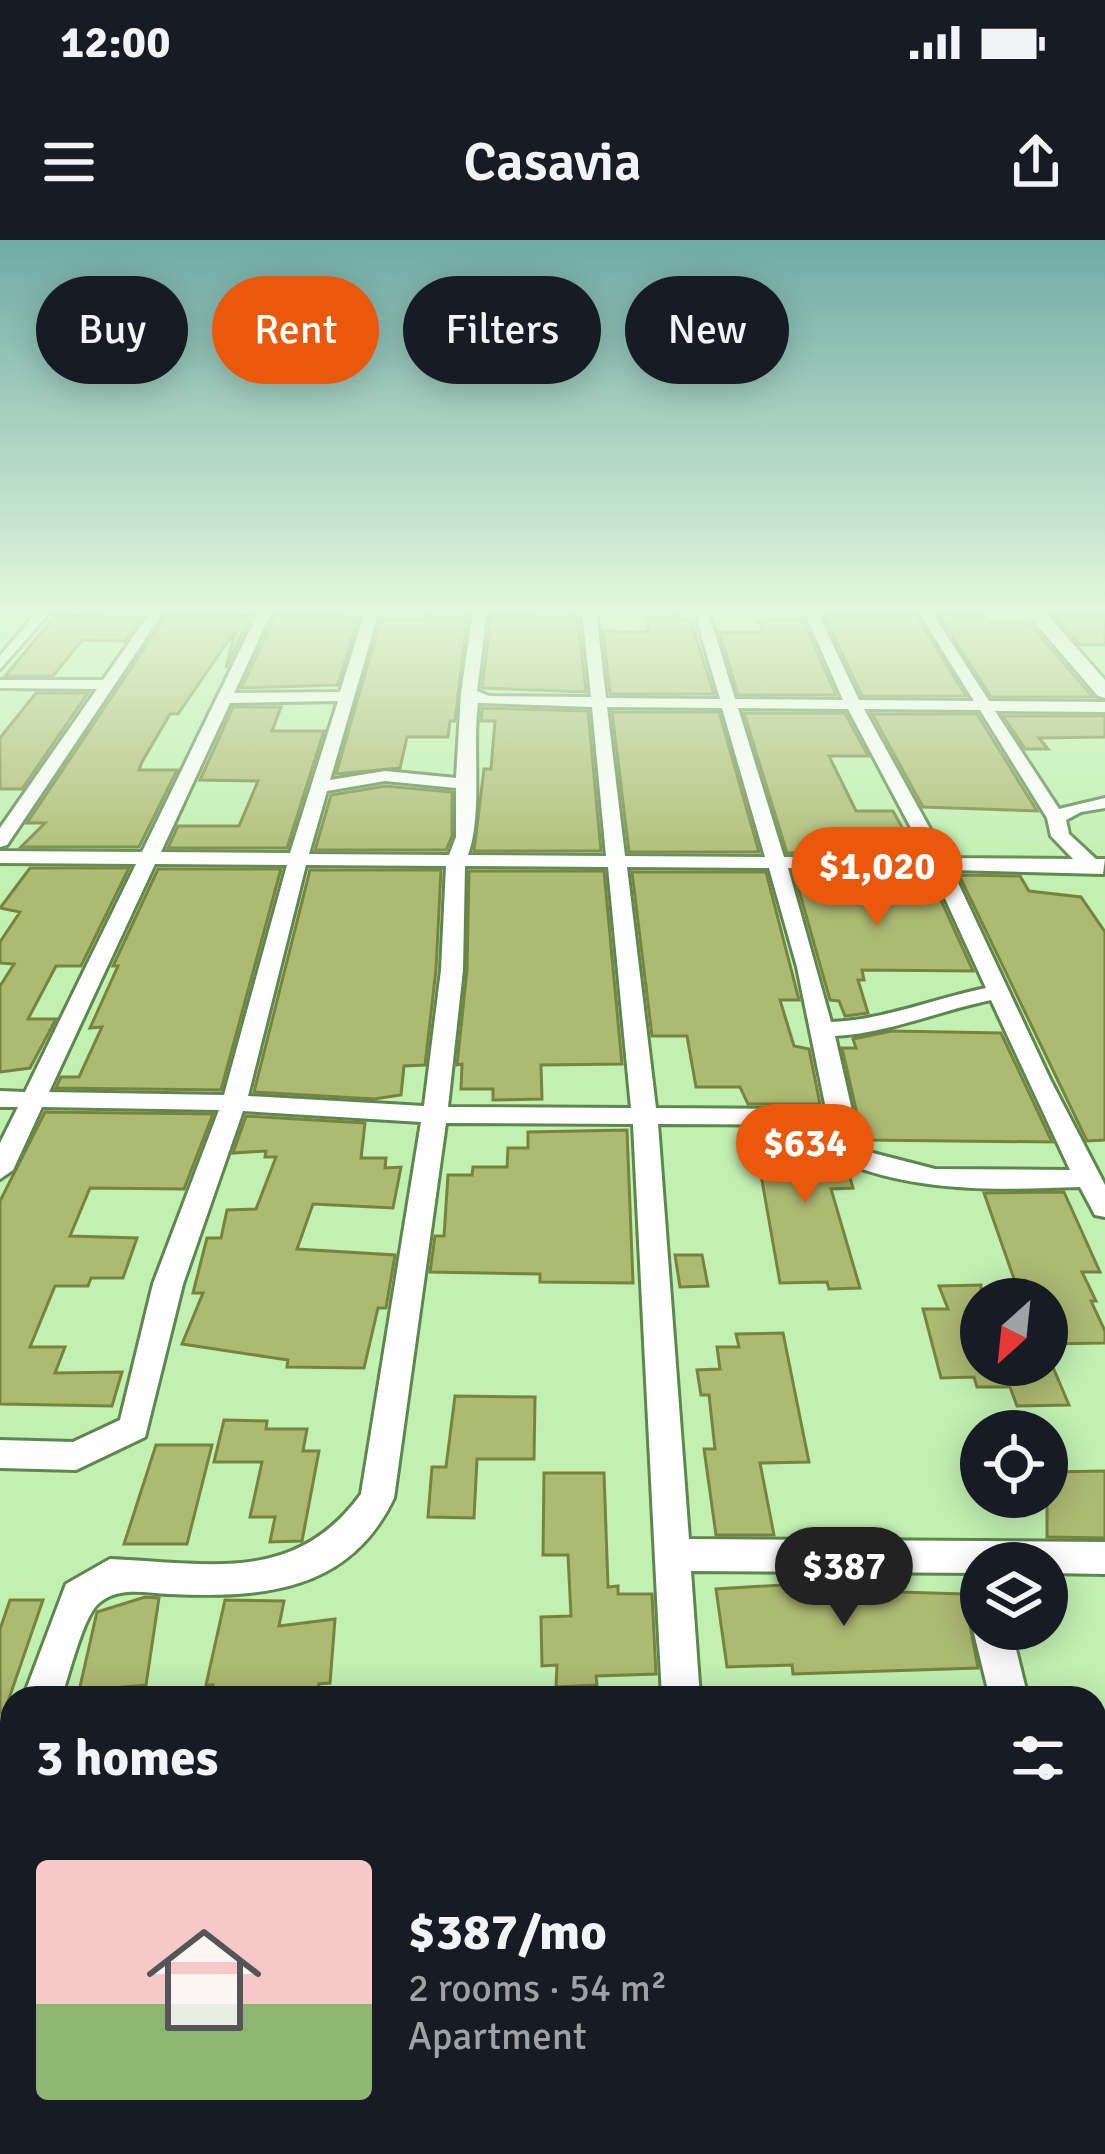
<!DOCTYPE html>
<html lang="en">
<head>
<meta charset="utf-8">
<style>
  :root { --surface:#171b24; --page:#20242c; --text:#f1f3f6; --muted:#9ea1a6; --line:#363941; --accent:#ea580c }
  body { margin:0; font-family:Signika,sans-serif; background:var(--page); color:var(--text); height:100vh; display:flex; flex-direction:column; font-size:45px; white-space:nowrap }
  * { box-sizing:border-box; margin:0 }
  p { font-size:39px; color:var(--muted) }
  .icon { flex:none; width:66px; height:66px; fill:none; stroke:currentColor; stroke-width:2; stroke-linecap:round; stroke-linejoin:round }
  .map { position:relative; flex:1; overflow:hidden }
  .panel { position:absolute; left:0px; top:1446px; width:1107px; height:468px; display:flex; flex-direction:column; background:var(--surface); border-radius:36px 36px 0 0; box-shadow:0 6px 30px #0003 }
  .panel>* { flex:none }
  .hud { position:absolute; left:36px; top:36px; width:1035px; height:108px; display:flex; gap:24px }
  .needle { width:78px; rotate:207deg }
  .fabs { position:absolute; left:960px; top:1038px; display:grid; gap:24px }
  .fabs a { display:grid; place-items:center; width:108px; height:108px; border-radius:50%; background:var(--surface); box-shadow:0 6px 30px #0003; font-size:60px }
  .price { position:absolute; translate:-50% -102px; padding:0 27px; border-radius:42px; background:var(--accent); color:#fff; font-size:39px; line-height:78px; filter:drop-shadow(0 3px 6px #0008) }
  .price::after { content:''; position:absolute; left:50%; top:72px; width:36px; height:27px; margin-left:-18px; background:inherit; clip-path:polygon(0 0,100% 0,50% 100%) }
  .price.active { background:#222; color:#fff }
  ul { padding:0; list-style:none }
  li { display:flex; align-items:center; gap:36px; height:300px; padding:0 36px }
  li+li { border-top:3px solid var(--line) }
  li span { display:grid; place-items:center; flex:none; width:336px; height:240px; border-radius:12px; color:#555 }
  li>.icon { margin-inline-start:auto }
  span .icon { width:144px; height:144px; fill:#fffc; stroke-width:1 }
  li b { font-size:51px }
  h2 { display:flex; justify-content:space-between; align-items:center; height:144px; padding:0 36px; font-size:51px }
  .tag { padding:0 42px; border-radius:54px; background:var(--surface); box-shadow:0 6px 30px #0003; font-size:42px; line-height:108px }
  .tag.active { background:var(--accent); color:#fff }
  .status { display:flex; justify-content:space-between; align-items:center; height:84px; padding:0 60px; background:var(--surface); direction:ltr }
  .status svg { height:33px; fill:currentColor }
  header { display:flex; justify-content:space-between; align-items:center; height:156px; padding:0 36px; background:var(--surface); font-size:54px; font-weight:600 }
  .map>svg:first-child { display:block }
  .building { fill:#adba72; stroke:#78843d; stroke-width:3 }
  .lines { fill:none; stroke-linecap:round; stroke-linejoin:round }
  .minor-casing { stroke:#5d874e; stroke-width:6 }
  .tertiary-casing { stroke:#5d874e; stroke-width:6 }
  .minor { fill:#fff; fill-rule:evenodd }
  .tertiary { fill:#fff; fill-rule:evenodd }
</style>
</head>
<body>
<div class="status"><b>12:00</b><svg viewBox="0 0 49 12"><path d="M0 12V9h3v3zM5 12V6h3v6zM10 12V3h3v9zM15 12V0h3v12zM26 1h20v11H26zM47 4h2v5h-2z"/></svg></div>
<header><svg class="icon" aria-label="menu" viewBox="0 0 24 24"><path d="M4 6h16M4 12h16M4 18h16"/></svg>Casavia<svg class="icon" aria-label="share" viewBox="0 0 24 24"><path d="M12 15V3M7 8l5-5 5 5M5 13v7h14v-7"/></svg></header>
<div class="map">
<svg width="1105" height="1914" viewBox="0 0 1105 1914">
  <rect width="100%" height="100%" fill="#c1f0b1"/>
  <path class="building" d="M189,371L251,376L226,428L235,391L178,474H170L142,522L139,530H177L139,607H21L45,583H27L166,376Z
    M346,371L343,379H358L338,445L241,448L277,373Z
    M429,371H468L455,481H450L448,497H407L400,528L336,534L381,379H427Z
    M537,371H569L578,379L586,452L482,448L491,376Z
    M644,371H674L677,379H690L714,454H610L603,391L649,392Z
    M822,371L914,372L966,456H862Z
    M979,371L988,382H1028L1093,457H991L937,372Z
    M1051,372H1105V405H1080Z
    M56,375L96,376L141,378L125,401L82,400L53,436H5Z
    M759,381H803L836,455H738L719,392H763Z
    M36,453H88L22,549H0V498Z
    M233,467H281L272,491H324L287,608H168L178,586H239L258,541L200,540Z
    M482,468L588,471L601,611H474L484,529H491L495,481H481Z
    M612,472H719L759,612H629Z
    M744,473H845L868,516H829L856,571H893L916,613H787Z
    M872,474H977L1037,571L923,567Z
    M1003,476H1105V497L1039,498L1048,509H1025Z
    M385,546L452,552V596L446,610H315L331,555Z
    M30,628H129L81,726H56L28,779H56L30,828L0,832V746L14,724L0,723V702L20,672L0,668Z
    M158,629H281L221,850L56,848L61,837H79L102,787L90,788L118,726H113Z
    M310,630H441L436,730L425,825L404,826L401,855L374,859L254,852Z
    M469,631H604L622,824L541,825L542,859L493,860V849H461L462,824L457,825L467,730Z
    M632,632H766L799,760H780L794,806L809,809L820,864H748L740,847H696L687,796H652Z
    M794,633L929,634L973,731L862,730L864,740H858L868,773L845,776L839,761L830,760Z
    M959,635L1020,636L1029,651L1081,657L1105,692V900L1087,901Z
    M892,791L1001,793L1052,902L863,900L842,808H856L853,799Z
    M45,872L213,874L184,949L90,948L70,996L137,998L123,1038H91L88,1046H55L30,1107H65L55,1133L122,1132L112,1166L0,1164V961Z
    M246,876L365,883L361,918H386L385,928L401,927L393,968L313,964L297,1009L395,1015L386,1068H378L364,1128L287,1127L288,1120L182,1104L203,1053H193L207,998H221L227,970L256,969L276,917H265L266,911L233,913Z
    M753,889H827L836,922L847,928L853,948L831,949L860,1048L829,1049L827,1042L780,1043Z
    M627,890L633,1043L540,1042V1034L430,1032L435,996H444L448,935H472L473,927H507L508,908H528V892Z
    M1064,952L1100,1032H1082L1096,1061H1091L1105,1091V1103L1047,1104V1059H1021L984,953Z
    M675,1015H702L708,1046L680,1047Z
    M981,1045V1125H1052L1069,1165L1017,1166L1010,1147H977L974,1137L941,1138L923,1069H948L939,1046Z
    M783,1093L809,1222L760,1223L774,1295H716L704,1209H715L709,1155H701L697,1130L720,1129L717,1107H739L736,1094Z
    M455,1156L535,1157L534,1219H477L474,1278L428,1277L432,1227H446Z
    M224,1180L267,1181L266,1189H307L303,1211H319L302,1301L270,1302L275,1277H250L262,1222H214Z
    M156,1205H212L187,1304H124Z
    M1105,1231V1298L1047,1297V1232Z
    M544,1233H604L608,1347L618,1346V1354H652L656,1434L596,1436L597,1445L556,1447L557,1425L542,1426L541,1377L571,1376L568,1315H543Z
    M830,1342L831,1346H865L866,1351L964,1354L978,1428L793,1434L792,1425L727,1427L716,1349Z
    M145,1357L159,1358L146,1445L79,1451L97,1372Z
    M10,1360H43L4,1473H0V1389Z
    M225,1360L284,1361L279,1386L335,1379L330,1443L319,1444L318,1458H212L213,1445H206Z"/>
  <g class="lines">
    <g class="minor-casing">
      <path id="minor" d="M38,371H51L0,429V416Z
        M151,371H164L7,605L0,607V588L97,449L0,448V440H103Z
        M259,371H272L234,453L340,452L365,371H379L330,540L385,531L456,538L461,453L473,371H487L477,451L489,456L591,457L582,371H596L606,458L720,459L694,371H708L735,459L843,460L804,371H817L859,460L974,461L918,371H931L989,461L1105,462V472L995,471L1059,569L1105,558V568L1081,572L1066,580L1069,594L1096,619H1105L1103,634L952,630L1051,841L1105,945V977L1095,975L1080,947C997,950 918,953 840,921L830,885L658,884L689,1299L1105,1302V1334L1047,1333V1323H981V1333L691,1331L700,1458H662L633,884L446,883L394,1258C349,1352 263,1358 170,1354C145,1353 119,1346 99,1363C83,1376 69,1436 61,1458H23L66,1344L110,1319C209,1323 295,1345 361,1254L421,882L243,871L183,1044L145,1197L76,1230L0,1228V1200L73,1202L120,1180L153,1044L219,870L42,867L13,930L0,939V903L18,867H0V851L25,852L136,624L0,623V611L142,612ZM338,461L290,613L161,612L230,463ZM478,463L592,467L606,616L468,615C483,573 472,509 478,463ZM607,467L722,468L765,617L625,616ZM738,468L848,469L927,618L784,617ZM864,469L980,470L1047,578L1051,596L1073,619L946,618ZM385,541L456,548V597L449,615L309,614L327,551ZM155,624L287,625L224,855L49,852ZM306,625L446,626L441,730L424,866L248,856ZM465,626L608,627L631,868L448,867L463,730ZM627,627L769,628L797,727L826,869L656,868ZM788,628L932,630L986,748C933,759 884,780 831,782ZM991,760L1070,930L935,929L861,910L835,796C889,793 938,771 991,760Z
        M981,1376V1389H1011L1028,1458H990L973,1389Z
        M12,1507V1567L0,1571V1512Z
        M12,1640V1684L0,1689V1645Z
        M1095,1786L1105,1790V1874L1095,1870Z
        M271,1902H321L319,1914H269Z
        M674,1902H724V1914H674Z"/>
    </g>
    <g class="tertiary-casing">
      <path id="tertiary" d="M1025,371H1044L1105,440V458L1098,456Z"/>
    </g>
    <use href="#minor" class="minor"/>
    <use href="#tertiary" class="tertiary"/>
  </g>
  <linearGradient id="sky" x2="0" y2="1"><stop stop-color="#6faaa5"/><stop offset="0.58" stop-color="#e3f8dc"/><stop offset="1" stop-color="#e3f8dc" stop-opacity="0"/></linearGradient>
  <rect width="1105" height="639" fill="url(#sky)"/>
</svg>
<div class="fabs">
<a><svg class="needle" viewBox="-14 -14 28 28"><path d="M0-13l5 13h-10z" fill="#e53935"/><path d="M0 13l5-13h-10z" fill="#9ea1a6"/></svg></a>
<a><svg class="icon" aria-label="locate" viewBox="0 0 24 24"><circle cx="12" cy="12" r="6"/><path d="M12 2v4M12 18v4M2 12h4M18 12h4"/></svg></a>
<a><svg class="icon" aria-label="layers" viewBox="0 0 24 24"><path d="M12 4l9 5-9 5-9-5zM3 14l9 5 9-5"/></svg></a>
</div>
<b class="price" style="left:877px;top:689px">$1,020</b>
<b class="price" style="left:805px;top:966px">$634</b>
<b class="price active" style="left:844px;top:1389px">$387</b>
<div class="hud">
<a class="tag">Buy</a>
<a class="tag active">Rent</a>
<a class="tag">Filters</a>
<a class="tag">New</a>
</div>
<section class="panel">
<h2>3 homes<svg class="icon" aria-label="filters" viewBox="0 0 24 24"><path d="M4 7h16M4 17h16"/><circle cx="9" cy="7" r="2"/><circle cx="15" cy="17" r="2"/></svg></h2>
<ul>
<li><span style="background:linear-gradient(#f6c9c9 60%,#8fb573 0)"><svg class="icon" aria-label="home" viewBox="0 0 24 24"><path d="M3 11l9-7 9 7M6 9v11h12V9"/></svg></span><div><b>$387/mo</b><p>2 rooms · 54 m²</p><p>Apartment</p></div></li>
</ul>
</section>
</div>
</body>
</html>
